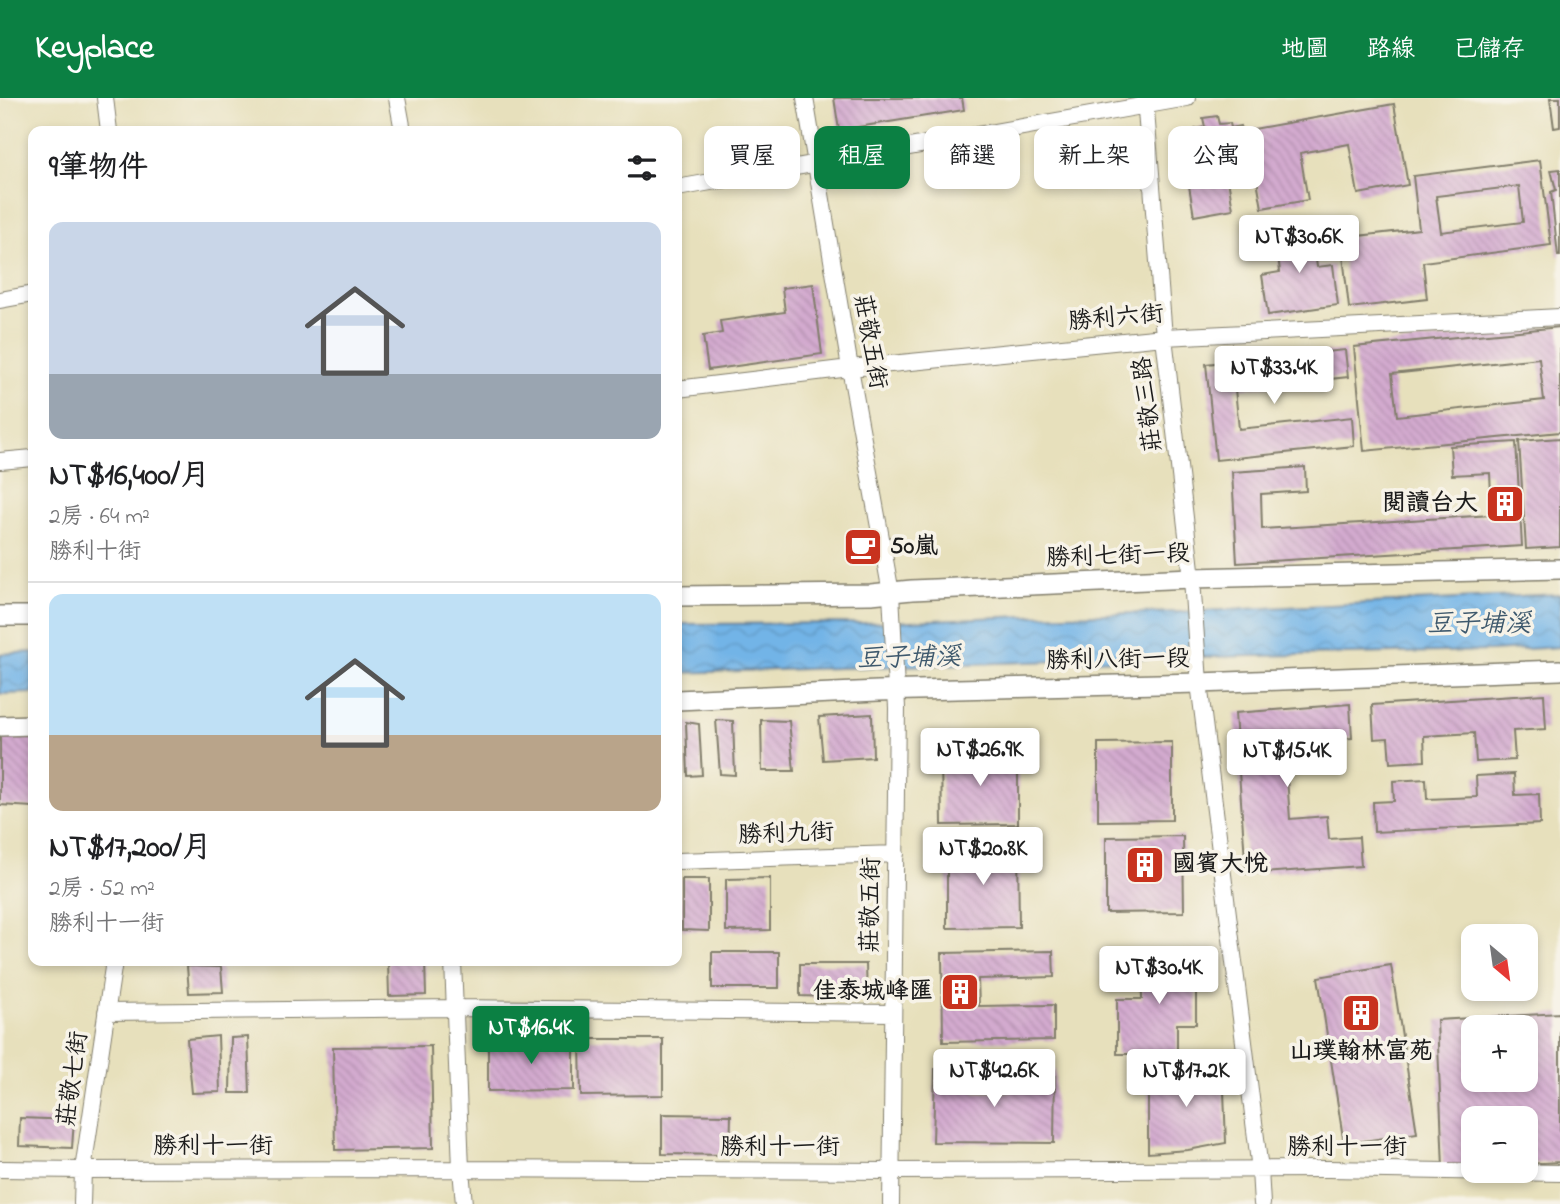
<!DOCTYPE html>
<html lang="zh-TW">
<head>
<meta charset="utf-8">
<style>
  :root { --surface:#fff; --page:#f2f2f2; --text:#202124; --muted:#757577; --line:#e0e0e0; --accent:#0b8043 }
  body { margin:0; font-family:"Indie Flower","LXGW WenKai TC",sans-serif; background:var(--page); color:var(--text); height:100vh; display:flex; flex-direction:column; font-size:26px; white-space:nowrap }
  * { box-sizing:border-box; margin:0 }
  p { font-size:23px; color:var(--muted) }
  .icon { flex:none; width:38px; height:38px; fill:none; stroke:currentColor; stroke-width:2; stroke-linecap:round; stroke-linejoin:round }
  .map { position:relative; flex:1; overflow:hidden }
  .drawer { position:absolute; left:28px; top:28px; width:654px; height:840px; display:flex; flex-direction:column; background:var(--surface); border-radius:14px; box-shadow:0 4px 10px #0003 }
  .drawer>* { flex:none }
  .guide { position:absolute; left:704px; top:28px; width:665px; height:63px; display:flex; gap:14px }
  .needle { width:46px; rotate:151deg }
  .fabs { position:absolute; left:1461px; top:826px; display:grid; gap:14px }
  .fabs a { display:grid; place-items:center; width:77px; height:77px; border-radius:14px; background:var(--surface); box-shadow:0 4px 10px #0003; font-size:35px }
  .price { position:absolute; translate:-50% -60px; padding:0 16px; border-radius:7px; background:#fff; color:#222; font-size:23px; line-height:46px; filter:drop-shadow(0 2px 4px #0008) }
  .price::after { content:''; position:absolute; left:50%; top:42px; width:21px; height:16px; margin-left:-10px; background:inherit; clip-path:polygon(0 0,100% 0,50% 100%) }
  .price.on { background:var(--accent); color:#fff }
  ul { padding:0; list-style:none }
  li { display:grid; align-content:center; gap:14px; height:371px; padding:0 21px }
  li+li { border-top:2px solid var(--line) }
  li span { display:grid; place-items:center; height:217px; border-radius:14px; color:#555 }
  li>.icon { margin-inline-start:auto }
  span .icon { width:126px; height:126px; fill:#fffc; stroke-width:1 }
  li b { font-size:30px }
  h2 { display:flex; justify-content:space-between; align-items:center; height:84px; padding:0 21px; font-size:30px }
  .tag { padding:0 24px; border-radius:14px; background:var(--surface); box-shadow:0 4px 10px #0003; font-size:24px; line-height:63px }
  .tag.on { background:var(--accent); color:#fff }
  header { display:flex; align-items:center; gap:42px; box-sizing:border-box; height:98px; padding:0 35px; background:var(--accent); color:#fff }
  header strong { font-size:33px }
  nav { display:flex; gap:38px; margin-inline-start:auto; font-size:24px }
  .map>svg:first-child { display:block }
  .water { fill:url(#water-waves); stroke:#476882; stroke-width:2 }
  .building { fill:url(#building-back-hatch); fill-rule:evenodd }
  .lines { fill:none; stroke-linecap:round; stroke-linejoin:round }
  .minor-casing { stroke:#827e6c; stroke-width:18 }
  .tertiary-casing { stroke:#827e6c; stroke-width:22 }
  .minor { stroke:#fff; stroke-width:16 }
  .tertiary { stroke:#fff; stroke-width:19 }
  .labels { text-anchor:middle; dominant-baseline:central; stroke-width:7; stroke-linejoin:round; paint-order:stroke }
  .street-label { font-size:24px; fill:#1c1c1c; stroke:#f7f3e8 }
  .poi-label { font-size:24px; font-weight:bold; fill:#1c1c1c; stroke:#f7f3e8; text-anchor:end }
  .water-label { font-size:26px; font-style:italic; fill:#3e596d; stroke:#f7f3e8 }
</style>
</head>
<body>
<header>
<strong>Keyplace</strong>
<nav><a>地圖</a><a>路線</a><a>已儲存</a></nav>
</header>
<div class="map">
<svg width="1560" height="1106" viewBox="0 0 1560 1106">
  <defs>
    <pattern id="water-waves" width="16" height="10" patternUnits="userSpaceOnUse" patternTransform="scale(1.75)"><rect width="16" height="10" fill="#72b4e7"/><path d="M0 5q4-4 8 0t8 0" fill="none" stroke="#629ac6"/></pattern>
    <pattern id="building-back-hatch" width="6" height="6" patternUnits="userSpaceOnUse" patternTransform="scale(1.75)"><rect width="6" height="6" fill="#d3aacf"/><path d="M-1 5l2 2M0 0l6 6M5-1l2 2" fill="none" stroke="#b592b1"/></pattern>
  </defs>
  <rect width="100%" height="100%" fill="#f7f3e8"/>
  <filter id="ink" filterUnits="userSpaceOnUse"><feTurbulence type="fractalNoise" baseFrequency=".0143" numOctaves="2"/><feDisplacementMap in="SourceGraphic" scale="14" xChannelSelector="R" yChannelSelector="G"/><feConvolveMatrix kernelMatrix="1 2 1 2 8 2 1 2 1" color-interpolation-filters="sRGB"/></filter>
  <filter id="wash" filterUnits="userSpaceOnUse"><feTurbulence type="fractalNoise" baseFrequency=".00686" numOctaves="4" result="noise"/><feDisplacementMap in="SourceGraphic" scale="28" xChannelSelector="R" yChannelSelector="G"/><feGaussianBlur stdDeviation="1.57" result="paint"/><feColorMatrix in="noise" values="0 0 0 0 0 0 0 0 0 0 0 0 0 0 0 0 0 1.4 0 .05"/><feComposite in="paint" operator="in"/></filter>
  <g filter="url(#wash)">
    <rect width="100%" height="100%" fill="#e7e0bc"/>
    <path class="water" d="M1560,496V549L1490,553L1153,560L677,575V526L864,525L1026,518L1182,514Z
      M33,554V595L0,596V556Z"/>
    <g id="blocks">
      <path class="building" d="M834,0H962L964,12L839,32Z
        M1550,0H1560V29L1554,30Z
        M1394,6L1408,87L1358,96L1349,46L1300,55L1308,102L1262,110L1248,32Z
        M1217,18L1219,26L1230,25L1231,30L1241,28L1247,61L1225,65L1233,111L1194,118L1181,39L1196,36L1195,31L1205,29L1203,20Z
        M1540,62L1551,147L1423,164L1427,201L1349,210L1341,140L1419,131L1413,78ZM1519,88L1523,124L1441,134L1436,98Z
        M1560,71V158H1558L1551,94L1556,92L1551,72Z
        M1311,127L1317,169L1333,167L1338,207L1268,217L1262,177L1280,174L1275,132Z
        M813,186L822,256L708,272L703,238L722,235L720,223L785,214L782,190Z
        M1560,229V334L1364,353L1354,249ZM1539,260L1544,302L1397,318L1392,276Z
        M1345,252L1348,279L1235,291L1239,331L1352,319L1354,348L1216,362L1206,266Z
        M1560,340V449L1526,451L1519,343Z
        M1516,344L1522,448L1237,465L1232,374L1305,369L1306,393L1261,396L1262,431L1492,417L1490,375L1452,377L1450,348Z
        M1544,596L1546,631L1513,633L1515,662L1476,664L1474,635L1424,638L1425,663L1390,665L1388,640L1374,641L1372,607Z
        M1350,606L1352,640L1322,642L1323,663L1286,666L1290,721L1327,718L1329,741L1359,739L1361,768L1246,776L1235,615Z
        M872,616L873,659L823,662L819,619Z
        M716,622L733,623L735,677L720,676Z
        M761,622L789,623L794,673H762Z
        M686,624L699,626L702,677L688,678Z
        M0,635L33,637V709L0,707Z
        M1172,644V722L1098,723V645Z
        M1018,654V726L942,727L941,655Z
        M1514,676L1515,697L1539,696L1540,726L1374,734L1373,704L1394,703L1393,683L1426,681L1427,701L1477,699L1476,678Z
        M1183,738L1184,814L1106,815V739Z
        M1018,748L1019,829L947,830V749Z
        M770,780V832L726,833V781Z
        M682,781H709V833L682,832Z
        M1053,853L1054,879L978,881L979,908L1054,907V942L943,944L942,855Z
        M712,854H779V890H712Z
        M1196,856V926H1177V956H1117V901H1142L1141,857Z
        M388,863H425L426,897L389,898Z
        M800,866H866L867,900L800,898Z
        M1391,867L1417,1035L1344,1046L1318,879Z
        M187,868L221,869L223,894L189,895Z
        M1560,915V1064L1526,1066V1020H1474V1069L1443,1070L1437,922ZM1474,929H1526V982H1474Z
        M218,938L220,994L192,995L187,941Z
        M248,939L250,995H230L231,940Z
        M580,941H663V997L581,998Z
        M574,944V992L488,993V945Z
        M431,948L433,1050L335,1052L333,949Z
        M1223,967L1226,1045L1188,1052L1148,1055V994L1146,975Z
        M935,971H975V994H1011V972H1055L1054,1045L933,1044Z
        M662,1016L731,1017L730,1057L662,1056Z
        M20,1020L74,1022L72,1050L19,1048Z"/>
    </g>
  </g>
  <g filter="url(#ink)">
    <use href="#blocks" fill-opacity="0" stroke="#827e6c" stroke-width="2"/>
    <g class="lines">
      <g class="minor-casing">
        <path id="minor" d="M105,0L109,33
          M397,0L403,33
          M805,0L850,270L891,495L897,610L891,1106
          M1145,0L1164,239L1192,480L1199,585L1260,1072L1262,1106
          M677,90L1187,0
          M0,202L33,196
          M677,291L850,270L1164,239L1560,219
          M0,363L33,360
          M677,763L896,756
          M453,863L461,1071L464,1106
          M106,914L454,910L893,915
          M0,1071L83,1072L461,1071L891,1073L1328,1071L1560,1075
          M82,1106L83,1072L114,863"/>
      </g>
      <g class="tertiary-casing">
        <path id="tertiary" d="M677,498L871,496L912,492L1192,480L1560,471
          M0,518H33
          M677,602L878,593L1199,585L1560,572
          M0,628L33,627"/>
      </g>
      <use href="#minor" class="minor"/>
      <use href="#tertiary" class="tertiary"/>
    </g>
  </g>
  <defs>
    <g id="building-square" transform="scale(2.0125)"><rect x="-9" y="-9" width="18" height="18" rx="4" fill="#c8321e" stroke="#f7f3e8"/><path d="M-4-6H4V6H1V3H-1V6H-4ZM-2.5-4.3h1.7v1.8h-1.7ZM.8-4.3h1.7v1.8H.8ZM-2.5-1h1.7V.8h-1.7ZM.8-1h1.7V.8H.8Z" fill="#fff"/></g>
    <g id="cafe-square" transform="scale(2.0125)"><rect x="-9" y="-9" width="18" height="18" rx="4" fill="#c8321e" stroke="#f7f3e8"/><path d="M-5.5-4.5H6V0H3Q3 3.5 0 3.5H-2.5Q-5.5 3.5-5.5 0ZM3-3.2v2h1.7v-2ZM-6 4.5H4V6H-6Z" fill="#fff"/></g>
  </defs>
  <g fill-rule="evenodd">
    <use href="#building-square" x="1505" y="406"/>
    <use href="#cafe-square" x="863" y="449"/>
    <use href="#building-square" x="1145" y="767"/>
    <use href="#building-square" x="960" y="894"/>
    <use href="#building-square" x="1361" y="915"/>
  </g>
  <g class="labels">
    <g class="street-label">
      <text transform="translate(1116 221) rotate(-5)">勝利六街</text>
      <text transform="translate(869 244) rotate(80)">莊敬五街</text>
      <text transform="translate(1149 306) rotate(-97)">莊敬三路</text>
      <text transform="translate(1118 459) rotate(-2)">勝利七街一段</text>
      <text transform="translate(1118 563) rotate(-1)">勝利八街一段</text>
      <text transform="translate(786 737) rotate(-2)">勝利九街</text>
      <text transform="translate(872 807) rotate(-89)">莊敬五街</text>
      <text transform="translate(74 981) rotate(-82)">莊敬七街</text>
      <text x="213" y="1049">勝利十一街</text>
      <text x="780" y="1050">勝利十一街</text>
      <text x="1347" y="1050">勝利十一街</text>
    </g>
    <g class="poi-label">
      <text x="1478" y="406">閱讀台大</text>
      <text x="890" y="449" text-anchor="start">50嵐</text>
      <text x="1172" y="767" text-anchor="start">國賓大悅</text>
      <text x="933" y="894">佳泰城峰匯</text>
      <text x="1361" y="954" text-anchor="middle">山璞翰林富苑</text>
    </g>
    <g class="water-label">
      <text x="1479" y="527">豆子埔溪</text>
      <text transform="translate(909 561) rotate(-1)">豆子埔溪</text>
    </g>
  </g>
</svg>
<div class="fabs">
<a><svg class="needle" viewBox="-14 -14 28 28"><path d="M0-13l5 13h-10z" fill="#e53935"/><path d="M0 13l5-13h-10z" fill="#757577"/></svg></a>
<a>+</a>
<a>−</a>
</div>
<b class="price" style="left:1299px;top:177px">NT$30.6K</b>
<b class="price" style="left:1274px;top:308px">NT$33.4K</b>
<b class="price" style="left:980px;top:690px">NT$26.9K</b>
<b class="price" style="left:1287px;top:691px">NT$15.4K</b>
<b class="price" style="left:983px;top:789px">NT$20.8K</b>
<b class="price" style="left:1159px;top:908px">NT$30.4K</b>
<b class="price on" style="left:531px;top:968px">NT$16.4K</b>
<b class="price" style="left:994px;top:1011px">NT$42.6K</b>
<b class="price" style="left:1186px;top:1011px">NT$17.2K</b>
<div class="guide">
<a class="tag">買屋</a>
<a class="tag on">租屋</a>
<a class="tag">篩選</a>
<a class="tag">新上架</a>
<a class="tag">公寓</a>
</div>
<section class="drawer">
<h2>9筆物件<svg class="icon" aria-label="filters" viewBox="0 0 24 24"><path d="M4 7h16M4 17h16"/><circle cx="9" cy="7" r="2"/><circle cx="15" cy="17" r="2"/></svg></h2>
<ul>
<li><span style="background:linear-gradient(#c9d6e8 70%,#9aa5b1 0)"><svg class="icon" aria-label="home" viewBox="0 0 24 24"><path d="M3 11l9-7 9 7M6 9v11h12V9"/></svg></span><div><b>NT$16,400/月</b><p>2房 · 64 m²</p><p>勝利十街</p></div></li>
<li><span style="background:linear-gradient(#bfe0f5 65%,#b9a48a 0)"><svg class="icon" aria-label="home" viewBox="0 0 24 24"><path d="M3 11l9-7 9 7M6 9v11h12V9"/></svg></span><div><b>NT$17,200/月</b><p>2房 · 52 m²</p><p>勝利十一街</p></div></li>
</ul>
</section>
</div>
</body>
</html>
